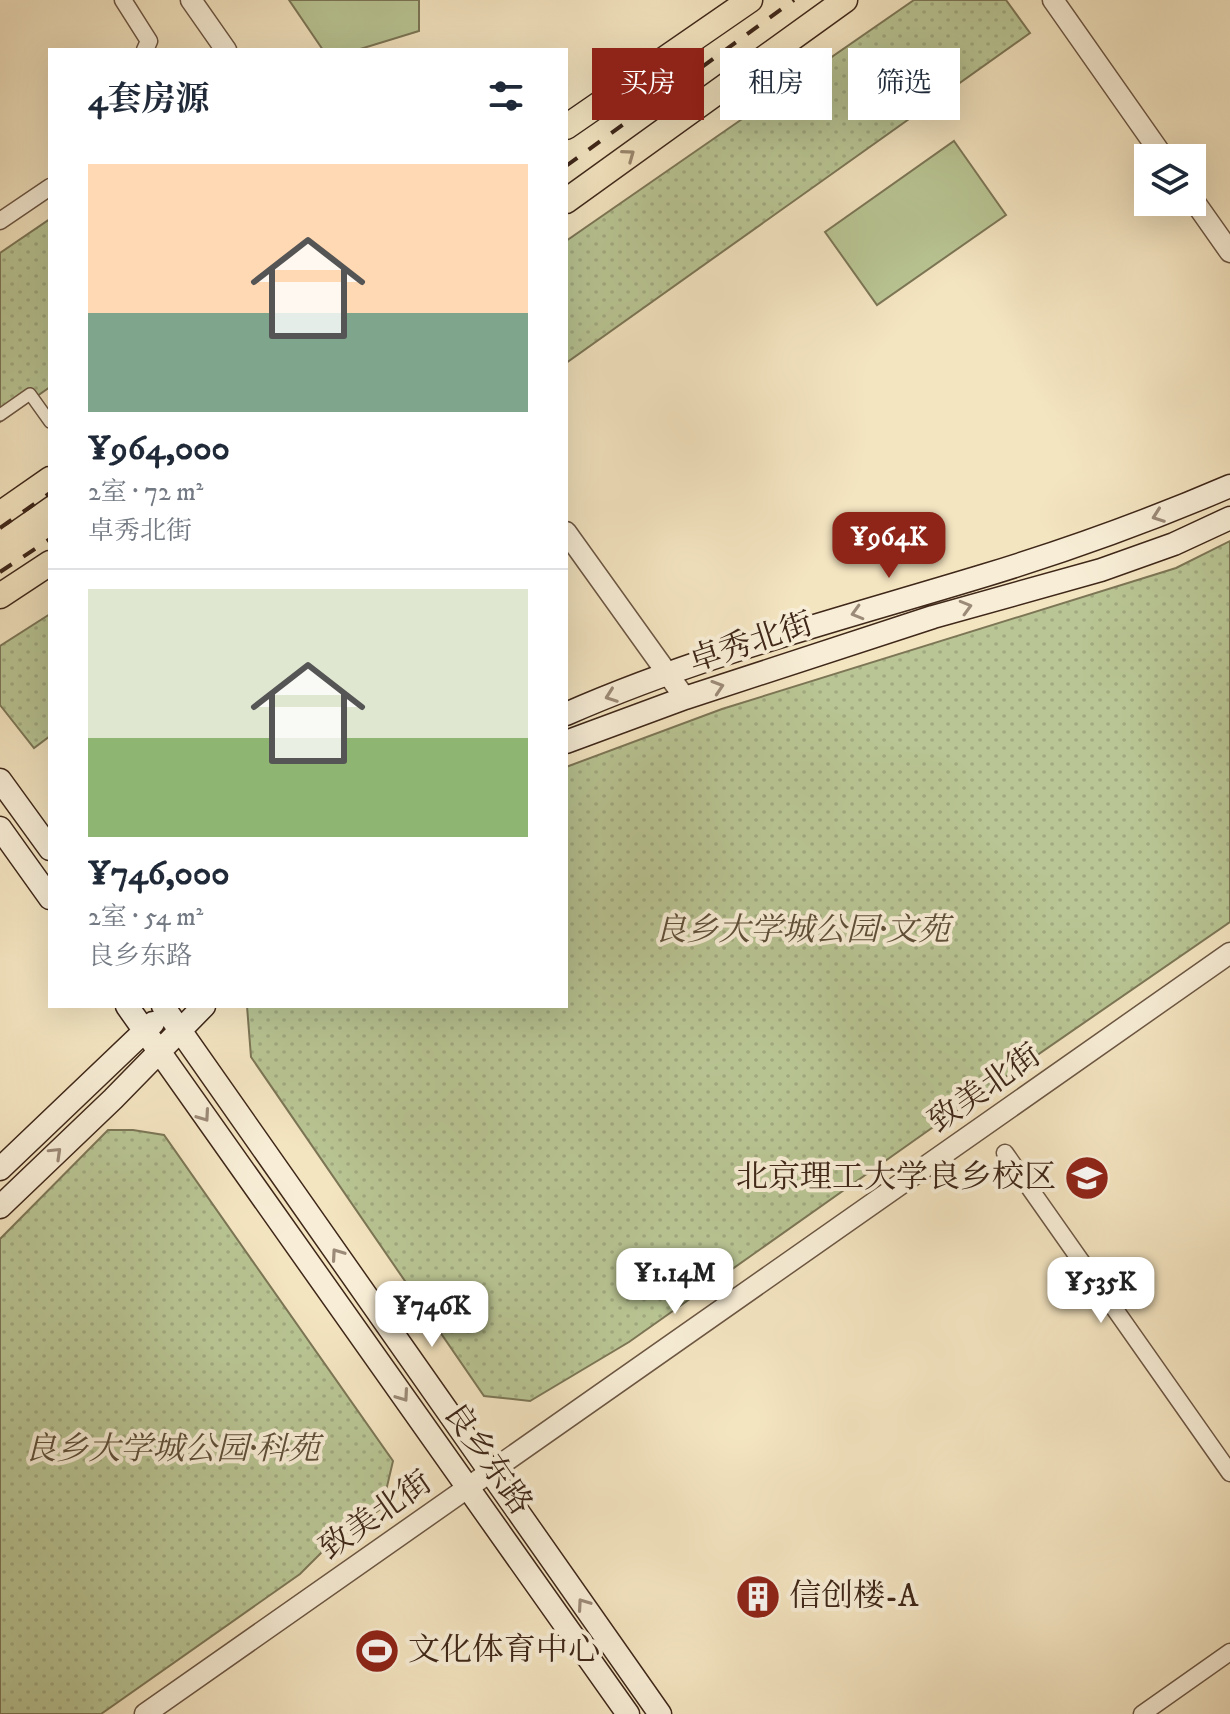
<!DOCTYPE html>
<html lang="zh">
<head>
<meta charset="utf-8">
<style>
  :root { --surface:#fff; --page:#f2f2f3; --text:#1f2937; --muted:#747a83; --line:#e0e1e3; --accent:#8f2418 }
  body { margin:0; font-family:"IM FELL DW Pica","Noto Serif SC",serif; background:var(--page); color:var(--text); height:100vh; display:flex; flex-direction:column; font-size:30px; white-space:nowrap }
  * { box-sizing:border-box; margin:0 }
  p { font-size:26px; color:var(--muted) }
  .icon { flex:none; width:44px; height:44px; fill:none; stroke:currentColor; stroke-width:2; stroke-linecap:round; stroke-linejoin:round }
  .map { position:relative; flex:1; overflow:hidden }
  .sheet { position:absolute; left:48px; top:48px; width:520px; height:960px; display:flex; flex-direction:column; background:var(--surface); border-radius:0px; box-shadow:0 8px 32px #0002 }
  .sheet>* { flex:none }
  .banner { position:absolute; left:592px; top:48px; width:518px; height:72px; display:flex; gap:16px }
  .fabs { position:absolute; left:1134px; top:144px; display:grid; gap:16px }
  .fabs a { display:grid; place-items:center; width:72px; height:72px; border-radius:0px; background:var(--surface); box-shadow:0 8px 32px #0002; font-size:40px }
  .price { position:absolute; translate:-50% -68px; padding:0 18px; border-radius:16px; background:#fff; color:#222; font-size:26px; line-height:52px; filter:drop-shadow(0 2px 4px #0008) }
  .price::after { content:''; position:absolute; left:50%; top:48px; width:24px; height:18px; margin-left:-12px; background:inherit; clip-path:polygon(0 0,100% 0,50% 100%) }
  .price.selected { background:var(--accent); color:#fff }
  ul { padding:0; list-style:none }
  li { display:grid; align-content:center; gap:16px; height:424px; padding:0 40px }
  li+li { border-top:2px solid var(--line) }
  li span { display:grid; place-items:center; height:248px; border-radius:0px; color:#555 }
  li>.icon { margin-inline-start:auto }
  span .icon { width:144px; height:144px; fill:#fffc; stroke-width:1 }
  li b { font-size:34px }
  h2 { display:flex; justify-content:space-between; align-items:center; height:96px; padding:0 40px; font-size:34px }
  .tag { padding:0 28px; border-radius:0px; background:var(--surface); box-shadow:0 8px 32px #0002; font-size:28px; line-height:72px }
  .tag.selected { background:var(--accent); color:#fff }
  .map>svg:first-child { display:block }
  .grass { fill:#b9c594; stroke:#7c7656; stroke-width:2 }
  .park { fill:url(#park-dots); stroke:#7c7656; stroke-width:2 }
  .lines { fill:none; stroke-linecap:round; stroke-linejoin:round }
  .pedestrian-casing { stroke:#6c5643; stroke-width:14 }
  .minor-casing { stroke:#6c5643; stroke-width:19 }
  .tertiary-casing { stroke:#6c5643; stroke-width:23 }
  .secondary-casing { stroke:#3f2719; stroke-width:25 }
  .primary-casing { stroke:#3f2719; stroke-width:27 }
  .pedestrian { stroke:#f8eed7; stroke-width:11 }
  .minor { stroke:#f8eed7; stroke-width:16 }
  .tertiary { stroke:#f8eed7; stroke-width:20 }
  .secondary { stroke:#f8eed7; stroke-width:22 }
  .primary { stroke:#f4e5c1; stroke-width:24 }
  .rail { stroke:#3f2719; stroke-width:4; stroke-dasharray:14 14; stroke-linecap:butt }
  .oneway { stroke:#9a866d }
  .oneway2 { stroke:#9c8a78 }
  .labels { text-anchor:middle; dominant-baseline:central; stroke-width:8; stroke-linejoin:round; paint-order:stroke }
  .street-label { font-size:32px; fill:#3f2719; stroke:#f8eed7 }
  .park-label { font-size:32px; font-style:italic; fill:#5e4e38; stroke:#f8eed7 }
  .poi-label { font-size:32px; fill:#3f2719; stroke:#f8eed7; text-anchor:start }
</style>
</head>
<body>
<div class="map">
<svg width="1230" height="1714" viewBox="0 0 1230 1714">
  <defs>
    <pattern id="park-dots" width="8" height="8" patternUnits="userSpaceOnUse" patternTransform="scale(2)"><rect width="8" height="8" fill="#b9c594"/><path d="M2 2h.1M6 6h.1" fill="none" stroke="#a0a97f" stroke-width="1.8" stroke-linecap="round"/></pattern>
  </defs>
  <rect width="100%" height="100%" fill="#f4e5c1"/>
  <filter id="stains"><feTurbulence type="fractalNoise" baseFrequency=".0025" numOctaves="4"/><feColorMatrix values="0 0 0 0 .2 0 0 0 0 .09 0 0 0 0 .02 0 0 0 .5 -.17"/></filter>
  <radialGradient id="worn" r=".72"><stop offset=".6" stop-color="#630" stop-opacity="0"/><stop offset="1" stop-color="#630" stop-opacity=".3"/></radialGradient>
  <path class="grass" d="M289,0H419V31L357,50H323Z
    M954,141L1006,215L877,305L825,232Z"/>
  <path class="park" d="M914,0H1006L1030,33L566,363V241Z
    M50,219V387L0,422V253Z
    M1230,541V922L946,1118L629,1342L530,1401L484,1396L251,1057L247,1006H566V767L722,709L1176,568Z
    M50,614V736L34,748L0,705V646Z
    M108,1130H133L164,1135L393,1461L382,1508L326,1548L300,1574L101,1714H0V1239Z"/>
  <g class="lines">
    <g class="pedestrian-casing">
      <path id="pedestrian" d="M0,415L30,394L50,422"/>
    </g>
    <g class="minor-casing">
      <path id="minor" d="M123,0L149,41L145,50
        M0,221L50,187
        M1005,1153L1230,1473
        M1142,1714L1230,1652"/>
    </g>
    <g class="tertiary-casing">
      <path id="tertiary" d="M191,0L226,50
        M1053,0L1164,158
        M1192,198L1230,252
        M566,532L685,698
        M145,1714L1230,953"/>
    </g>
    <g class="secondary-casing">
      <path id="secondary" d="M566,714C700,655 845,618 986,575C1068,550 1151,520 1230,486
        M566,742L685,698L933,617L1101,570L1174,544L1230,518
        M0,780L50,849
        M0,828L50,898
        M127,1006L628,1714
        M163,1006L660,1714
        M0,1169L153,1023
        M0,1207L113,1099L204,1006"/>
    </g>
    <g class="primary-casing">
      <path id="primary" d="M566,127L750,0
        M566,201L845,0
        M0,514L50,479
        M0,596L50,563"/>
    </g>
    <use href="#pedestrian" class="pedestrian"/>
    <use href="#minor" class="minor"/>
    <use href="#tertiary" class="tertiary"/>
    <use href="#secondary" class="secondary"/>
    <use href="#primary" class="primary"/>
    <path class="rail" d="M566,166L794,0
      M0,528L50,493
      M0,572L50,539"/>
  </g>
  <defs><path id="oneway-chevron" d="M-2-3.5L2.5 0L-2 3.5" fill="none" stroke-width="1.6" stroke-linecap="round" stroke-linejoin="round" transform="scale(2)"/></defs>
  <use class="oneway" href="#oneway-chevron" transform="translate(629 155) rotate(-36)"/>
  <g class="oneway2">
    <use href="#oneway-chevron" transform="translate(1158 516) rotate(160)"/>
    <use href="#oneway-chevron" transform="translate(966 607) rotate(-16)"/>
    <use href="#oneway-chevron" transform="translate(857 613) rotate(164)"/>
    <use href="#oneway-chevron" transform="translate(718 687) rotate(-18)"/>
    <use href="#oneway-chevron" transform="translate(611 696) rotate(160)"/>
    <use href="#oneway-chevron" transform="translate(204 1116) rotate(55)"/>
    <use href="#oneway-chevron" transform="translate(56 1153) rotate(-44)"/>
    <use href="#oneway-chevron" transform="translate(337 1254) rotate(-125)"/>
    <use href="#oneway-chevron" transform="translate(403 1396) rotate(55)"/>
    <use href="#oneway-chevron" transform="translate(583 1604) rotate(-125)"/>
  </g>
  <defs>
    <g id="university-disc" transform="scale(2.3)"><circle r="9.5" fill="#8f2418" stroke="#f8eed7"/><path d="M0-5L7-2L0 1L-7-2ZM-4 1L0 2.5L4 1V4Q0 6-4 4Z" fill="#fff"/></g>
    <g id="building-disc" transform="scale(2.3)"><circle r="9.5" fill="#8f2418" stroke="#f8eed7"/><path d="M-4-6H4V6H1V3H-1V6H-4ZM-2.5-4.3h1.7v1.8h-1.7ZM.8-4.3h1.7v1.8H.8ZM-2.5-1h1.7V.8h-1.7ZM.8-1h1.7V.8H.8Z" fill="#fff"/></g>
    <g id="stadium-disc" transform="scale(2.3)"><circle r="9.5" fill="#8f2418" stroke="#f8eed7"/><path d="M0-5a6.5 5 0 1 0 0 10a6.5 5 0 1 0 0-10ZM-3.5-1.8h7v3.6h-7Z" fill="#fff"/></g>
  </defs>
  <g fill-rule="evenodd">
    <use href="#university-disc" x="1087" y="1178"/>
    <use href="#building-disc" x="758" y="1597"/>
    <use href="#stadium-disc" x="377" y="1651"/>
  </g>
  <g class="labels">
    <g class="street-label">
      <text transform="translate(751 643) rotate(-18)">卓秀北街</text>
      <text transform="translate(985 1089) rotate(-35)">致美北街</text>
      <text transform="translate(487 1459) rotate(55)">良乡东路</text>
      <text transform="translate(376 1516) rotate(-35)">致美北街</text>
    </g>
    <g class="park-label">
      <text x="802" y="931">良乡大学城公园·文苑</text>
      <text x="172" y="1450">良乡大学城公园·科苑</text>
    </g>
    <g class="poi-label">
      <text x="1056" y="1178" text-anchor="end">北京理工大学良乡校区</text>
      <text x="789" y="1597">信创楼-A</text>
      <text x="408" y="1651">文化体育中心</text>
    </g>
  </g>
  <rect width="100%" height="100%" filter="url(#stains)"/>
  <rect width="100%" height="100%" fill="url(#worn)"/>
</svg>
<div class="fabs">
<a><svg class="icon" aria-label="layers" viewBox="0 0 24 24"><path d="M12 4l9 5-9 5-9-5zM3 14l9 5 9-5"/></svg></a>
</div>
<b class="price selected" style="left:889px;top:580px">¥964K</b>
<b class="price" style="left:675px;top:1316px">¥1.14M</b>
<b class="price" style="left:1101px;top:1325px">¥535K</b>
<b class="price" style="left:432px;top:1349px">¥746K</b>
<div class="banner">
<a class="tag selected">买房</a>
<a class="tag">租房</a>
<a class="tag">筛选</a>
</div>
<section class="sheet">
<h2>4套房源<svg class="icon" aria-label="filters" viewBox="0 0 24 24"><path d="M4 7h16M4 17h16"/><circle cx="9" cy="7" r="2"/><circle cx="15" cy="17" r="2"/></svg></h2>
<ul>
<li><span style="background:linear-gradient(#ffd9b3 60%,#7fa58c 0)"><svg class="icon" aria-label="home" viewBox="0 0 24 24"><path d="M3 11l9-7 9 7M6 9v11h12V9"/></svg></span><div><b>¥964,000</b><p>2室 · 72 m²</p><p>卓秀北街</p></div></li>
<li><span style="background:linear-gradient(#dfe7d0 60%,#8fb573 0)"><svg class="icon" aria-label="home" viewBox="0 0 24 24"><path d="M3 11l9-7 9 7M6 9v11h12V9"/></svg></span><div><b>¥746,000</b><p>2室 · 54 m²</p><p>良乡东路</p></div></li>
</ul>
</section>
</div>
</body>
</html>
